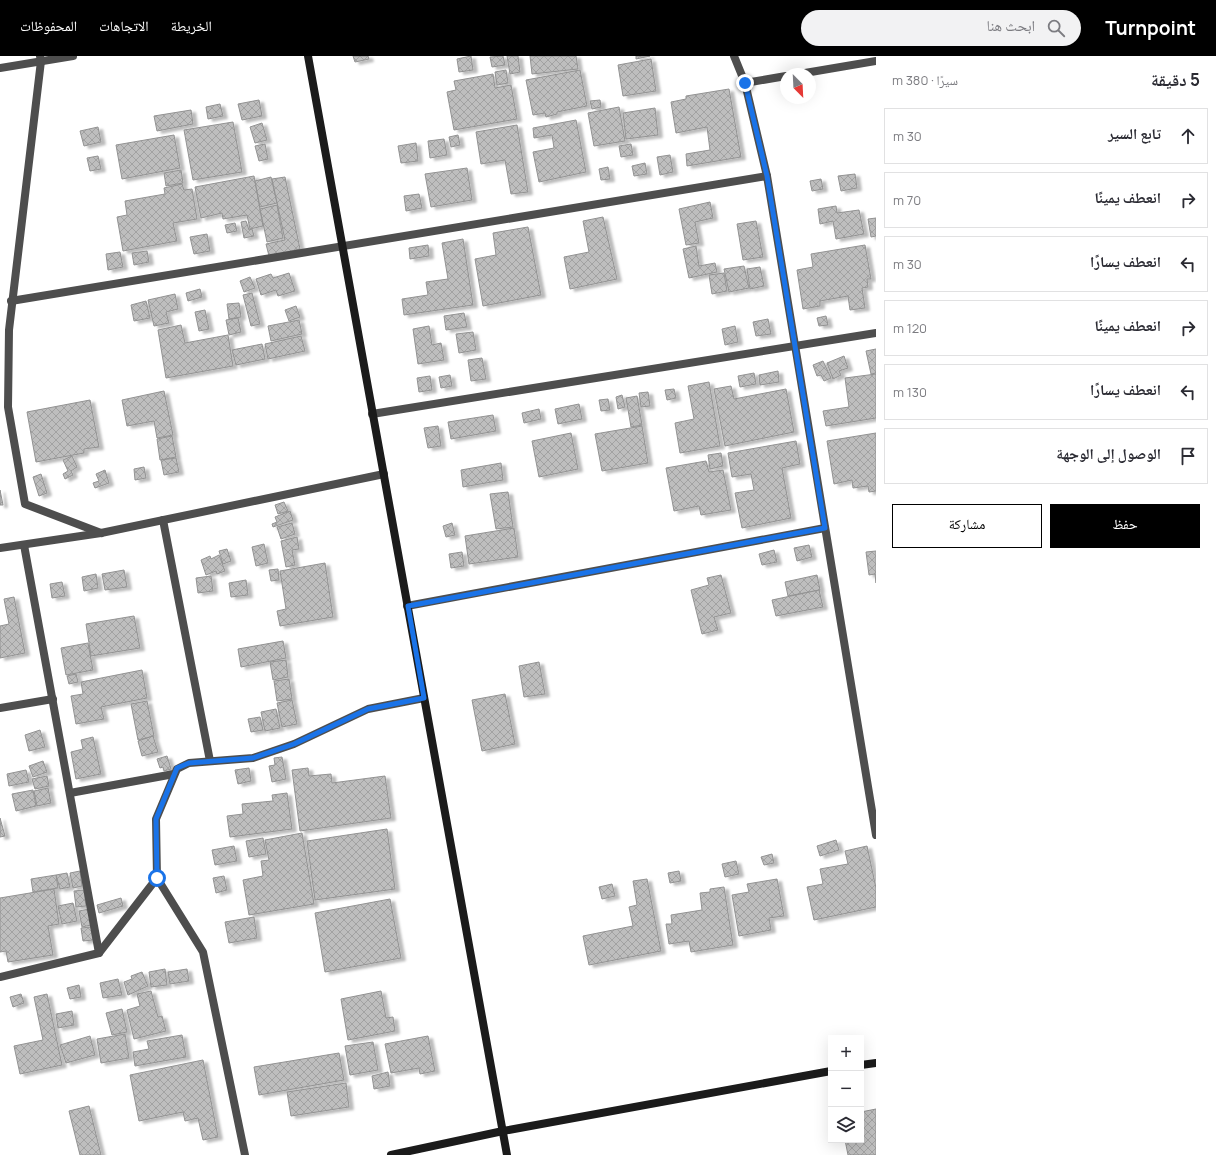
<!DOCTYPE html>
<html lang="ar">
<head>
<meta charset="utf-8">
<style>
  body { margin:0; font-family:Manrope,"Noto Naskh Arabic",sans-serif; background:#f2f2f3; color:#2b2b33; direction:rtl }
  .controls { position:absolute; right:12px; bottom:12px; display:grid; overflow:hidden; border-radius:0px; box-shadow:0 4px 16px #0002 }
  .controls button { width:36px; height:36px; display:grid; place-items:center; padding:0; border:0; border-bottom:1px solid #e1e1e2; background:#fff; color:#2b2b33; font:20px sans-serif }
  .compass { position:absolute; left:780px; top:12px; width:36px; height:36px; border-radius:50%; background:#fff; box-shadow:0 4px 16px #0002; rotate:156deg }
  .stop { position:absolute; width:12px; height:12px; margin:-9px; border:3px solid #1a73e8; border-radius:50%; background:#fff }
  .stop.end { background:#1a73e8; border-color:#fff; box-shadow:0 1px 4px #0008 }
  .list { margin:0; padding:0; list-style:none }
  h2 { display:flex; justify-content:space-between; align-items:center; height:52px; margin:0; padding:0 16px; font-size:17px }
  h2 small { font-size:13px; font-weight:400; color:#7c7c81 }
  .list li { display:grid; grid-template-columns:26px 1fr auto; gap:12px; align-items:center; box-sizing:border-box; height:56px; margin:0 8px 8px; padding:0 8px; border:1px solid #e1e1e2; border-radius:0px }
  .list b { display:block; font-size:15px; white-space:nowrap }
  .list em { font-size:13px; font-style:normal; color:#7c7c81 }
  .actions { display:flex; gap:8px; padding:12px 16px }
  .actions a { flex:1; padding:9px 0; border:1px solid #000; border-radius:0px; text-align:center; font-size:14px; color:#000 }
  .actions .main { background:#000; color:#fff }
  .icon { flex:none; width:22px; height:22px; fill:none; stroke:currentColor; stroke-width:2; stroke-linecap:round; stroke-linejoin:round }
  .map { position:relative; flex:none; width:876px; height:1099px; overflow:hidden; direction:ltr }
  header { display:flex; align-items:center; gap:24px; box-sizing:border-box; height:56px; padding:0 20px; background:#000; color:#fff }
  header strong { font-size:19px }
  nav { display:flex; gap:22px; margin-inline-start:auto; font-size:14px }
  .search { width:280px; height:36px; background:#f2f2f3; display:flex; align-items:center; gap:10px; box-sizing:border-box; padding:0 14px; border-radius:22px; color:#7c7c81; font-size:15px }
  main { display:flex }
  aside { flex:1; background:#fff }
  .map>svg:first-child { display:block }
  .building { fill:url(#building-cross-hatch); stroke:#929292; filter:url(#shadow) }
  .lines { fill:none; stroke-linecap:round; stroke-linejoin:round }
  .street { stroke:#4e4e4e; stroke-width:8 }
  .secondary { stroke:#1b1b1b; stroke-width:8 }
  .route { stroke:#1a73e8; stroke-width:5 }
</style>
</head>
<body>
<header>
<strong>Turnpoint</strong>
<div class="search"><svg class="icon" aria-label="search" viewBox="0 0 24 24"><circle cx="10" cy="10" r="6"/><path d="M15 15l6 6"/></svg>ابحث هنا</div>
<nav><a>الخريطة</a><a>الاتجاهات</a><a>المحفوظات</a></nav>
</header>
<main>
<aside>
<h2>5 دقيقة<small>سيرًا · 380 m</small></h2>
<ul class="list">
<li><svg class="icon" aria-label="ahead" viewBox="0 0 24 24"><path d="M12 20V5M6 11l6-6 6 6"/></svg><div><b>تابع السير</b></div><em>30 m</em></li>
<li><svg class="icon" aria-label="right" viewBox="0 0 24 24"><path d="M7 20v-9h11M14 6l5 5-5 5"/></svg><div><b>انعطف يمينًا</b></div><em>70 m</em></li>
<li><svg class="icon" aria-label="left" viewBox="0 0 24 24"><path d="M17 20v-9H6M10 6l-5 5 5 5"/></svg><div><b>انعطف يسارًا</b></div><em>30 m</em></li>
<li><svg class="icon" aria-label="right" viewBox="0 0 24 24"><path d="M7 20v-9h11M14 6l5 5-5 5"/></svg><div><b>انعطف يمينًا</b></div><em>120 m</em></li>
<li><svg class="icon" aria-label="left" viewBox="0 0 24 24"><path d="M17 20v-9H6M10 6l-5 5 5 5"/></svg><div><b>انعطف يسارًا</b></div><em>130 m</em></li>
<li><svg class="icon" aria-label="arrive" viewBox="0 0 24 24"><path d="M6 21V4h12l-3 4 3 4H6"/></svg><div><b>الوصول إلى الوجهة</b></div></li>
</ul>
<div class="actions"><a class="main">حفظ</a><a>مشاركة</a></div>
</aside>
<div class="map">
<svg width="876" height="1099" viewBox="0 0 876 1099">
  <defs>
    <pattern id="building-cross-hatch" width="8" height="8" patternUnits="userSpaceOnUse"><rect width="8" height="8" fill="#bebebe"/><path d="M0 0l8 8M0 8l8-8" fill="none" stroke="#a2a2a2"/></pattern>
    <filter id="shadow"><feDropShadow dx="4.5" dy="2.5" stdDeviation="1" flood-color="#0004"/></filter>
  </defs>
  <rect width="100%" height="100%" fill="#fff"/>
  <g class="building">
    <polygon points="353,0 368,0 369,3 355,6"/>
    <polygon points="471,0 473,14 459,16 457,3"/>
    <polygon points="503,0 505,9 492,11 490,1"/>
    <polygon points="507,0 518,0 520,16 510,18"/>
    <polygon points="530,0 576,0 578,13 532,18"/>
    <polygon points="636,0 650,0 636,3"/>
    <polygon points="651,3 656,35 623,40 618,9"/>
    <polygon points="506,14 508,27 497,29 495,16"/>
    <polygon points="580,14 587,50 557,56 557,58 546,61 545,57 533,59 526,24"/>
    <polygon points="493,18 495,32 511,29 517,63 454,74 447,36 456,34 454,25"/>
    <polygon points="729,33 741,101 687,110 686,98 710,94 707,71 676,77 671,46 686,43 686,40"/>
    <polygon points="259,44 262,60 242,64 238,48"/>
    <polygon points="600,44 601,51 592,53 590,45"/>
    <polygon points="220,48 223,60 208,63 206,51"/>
    <polygon points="619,51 625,85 594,90 588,57"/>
    <polygon points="655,52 658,79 626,83 623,57"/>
    <polygon points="191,54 193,68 157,75 154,60"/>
    <polygon points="576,64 586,116 539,126 533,96 554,92 552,79 534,82 533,72"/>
    <polygon points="233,66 242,116 193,124 184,74"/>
    <polygon points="262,67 267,84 255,87 250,71"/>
    <polygon points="517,69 528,136 511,138 505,104 481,108 476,76"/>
    <polygon points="98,71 101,86 84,90 80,75"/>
    <polygon points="174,79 180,112 122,123 116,89"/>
    <polygon points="458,79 460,89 451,91 449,81"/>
    <polygon points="444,83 447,99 430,102 428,85"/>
    <polygon points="416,87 418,105 401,107 398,90"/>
    <polygon points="265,88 268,103 259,105 255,90"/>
    <polygon points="631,88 633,99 621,101 619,90"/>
    <polygon points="670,99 673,116 660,119 657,101"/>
    <polygon points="98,100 101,113 90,115 87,102"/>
    <polygon points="645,107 647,118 634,120 632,110"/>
    <polygon points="608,111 610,123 601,124 599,113"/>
    <polygon points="467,112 472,144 431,151 425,118"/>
    <polygon points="181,114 183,127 166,130 164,117"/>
    <polygon points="855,118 857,132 841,135 838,120"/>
    <polygon points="254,120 263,170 250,173 247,159 223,163 222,157 201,162 195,131"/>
    <polygon points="271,121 277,147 260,151 255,125"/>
    <polygon points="285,121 300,193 269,200 266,188 285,184 272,123"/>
    <polygon points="821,123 823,133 812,135 810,125"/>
    <polygon points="182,128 184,134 192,133 197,163 173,167 177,185 123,195 117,161 127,159 125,145 165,138 164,132"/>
    <polygon points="419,138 422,152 406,155 404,140"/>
    <polygon points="710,146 713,162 695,166 699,187 686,189 679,153"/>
    <polygon points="277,149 283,182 267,186 260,153"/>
    <polygon points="836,150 837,157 859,154 864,178 836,183 833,165 820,168 818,153"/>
    <polygon points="603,161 617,223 570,233 564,201 589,196 583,165"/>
    <polygon points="876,162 876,180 871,181 868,163"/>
    <polygon points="246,165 249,174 252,173 254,180 244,182 241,166"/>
    <polygon points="756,165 763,201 743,204 737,168"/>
    <polygon points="235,167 237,175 227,177 225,169"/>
    <polygon points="528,171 541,239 483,250 475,203 496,199 493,177"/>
    <polygon points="207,178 210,195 194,198 190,181"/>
    <polygon points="463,183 473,249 404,259 402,243 428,239 426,226 448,223 442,187"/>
    <polygon points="428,189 429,200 410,203 409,192"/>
    <polygon points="865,189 871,223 867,223 868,231 862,232 865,252 850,254 848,240 820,245 820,250 803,253 797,214 813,211 811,198"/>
    <polygon points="696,190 699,210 715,207 717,216 689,222 683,193"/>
    <polygon points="147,195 149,206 134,209 132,197"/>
    <polygon points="120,196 123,211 108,214 106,198"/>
    <polygon points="744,210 749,232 729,236 724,213"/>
    <polygon points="760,211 764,230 750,233 747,213"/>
    <polygon points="289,217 295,235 278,240 276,234 261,239 256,223 271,218 273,222"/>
    <polygon points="724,217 727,235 712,238 709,219"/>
    <polygon points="250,221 255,232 244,236 240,225"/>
    <polygon points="200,233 202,241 188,245 186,237"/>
    <polygon points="252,237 260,268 251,270 243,239"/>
    <polygon points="175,238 178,253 166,256 169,267 154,270 148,244"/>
    <polygon points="146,245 150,262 134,265 131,249"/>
    <polygon points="239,247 241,261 229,263 227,248"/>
    <polygon points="296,250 300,261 289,265 285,254"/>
    <polygon points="205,254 209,273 199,275 195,256"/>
    <polygon points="464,257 467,271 446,274 444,260"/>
    <polygon points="826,260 828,269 819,270 817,262"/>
    <polygon points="238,262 241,276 229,279 226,264"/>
    <polygon points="768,263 771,278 756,280 753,266"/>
    <polygon points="299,264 302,278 271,285 268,270"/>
    <polygon points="181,269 185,287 228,279 233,310 166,322 158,274"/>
    <polygon points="429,270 432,289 441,287 444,304 418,308 413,273"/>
    <polygon points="735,270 738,286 725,289 722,273"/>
    <polygon points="473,276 476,294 459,297 456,278"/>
    <polygon points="301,280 305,295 268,303 265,288"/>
    <polygon points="262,288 265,303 236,309 232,294"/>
    <polygon points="876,293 876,317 871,318 866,295"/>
    <polygon points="844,300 848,312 839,315 841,319 833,323 827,307"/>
    <polygon points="482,302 486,323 471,325 468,304"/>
    <polygon points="823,305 831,322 824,325 821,319 817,320 813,309"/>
    <polygon points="778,315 779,326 760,329 759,319"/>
    <polygon points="754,317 756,328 740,331 738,320"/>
    <polygon points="876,318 876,362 826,370 823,355 849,351 845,322"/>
    <polygon points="450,319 452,330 441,332 439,321"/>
    <polygon points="430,320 432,334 419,336 417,322"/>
    <polygon points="709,326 720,390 680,397 675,367 694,363 688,330"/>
    <polygon points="731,330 734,343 786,333 794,376 725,390 714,333"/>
    <polygon points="674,333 676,342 667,344 665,334"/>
    <polygon points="164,335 173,379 157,382 154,365 127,370 122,344"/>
    <polygon points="648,336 650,350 641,351 639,337"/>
    <polygon points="622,339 625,351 618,353 616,341"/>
    <polygon points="637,340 642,369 631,371 626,342"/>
    <polygon points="608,343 610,354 601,355 599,344"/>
    <polygon points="90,344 99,391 84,393 84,397 36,406 27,356"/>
    <polygon points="579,348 582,363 558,368 555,353"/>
    <polygon points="539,353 541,363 524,367 522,357"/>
    <polygon points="493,359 496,375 451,383 448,366"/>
    <polygon points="438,370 441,390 428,392 424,372"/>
    <polygon points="642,370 648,407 602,415 595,378"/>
    <polygon points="571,377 578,413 539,421 532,385"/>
    <polygon points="876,377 876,435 869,436 868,430 853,432 852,424 834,428 827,385"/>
    <polygon points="172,380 176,401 160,404 157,383"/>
    <polygon points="796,385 800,408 782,412 791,462 742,472 735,437 754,434 751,418 732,421 728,397"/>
    <polygon points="721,397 723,410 710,413 708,399"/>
    <polygon points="72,400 77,411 71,415 73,419 65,423 63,418 68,415 63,404"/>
    <polygon points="176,402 179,416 164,419 161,404"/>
    <polygon points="706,405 709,416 723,414 731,454 701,459 699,450 674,455 666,412"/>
    <polygon points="501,407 503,424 463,431 461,414"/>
    <polygon points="144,411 146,422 135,424 134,413"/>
    <polygon points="105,414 109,427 95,432 93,427 99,425 96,418"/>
    <polygon points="41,418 47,437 39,440 33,421"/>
    <polygon points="0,434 3,449 0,449"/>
    <polygon points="508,436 513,471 496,473 490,438"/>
    <polygon points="284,446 288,455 278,458 275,449"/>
    <polygon points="290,455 293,464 273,471 272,468 277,466 275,461"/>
    <polygon points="292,467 295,478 281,483 277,471"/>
    <polygon points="452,467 455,479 446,481 443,470"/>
    <polygon points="514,472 518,501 469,508 465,480"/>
    <polygon points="297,481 299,493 292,494 295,509 286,511 281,485"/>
    <polygon points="264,488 268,507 256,510 252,491"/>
    <polygon points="809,489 812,501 797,505 794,492"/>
    <polygon points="227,493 231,505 223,508 219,495"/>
    <polygon points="774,494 777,506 762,509 759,498"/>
    <polygon points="876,495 876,527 875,518 869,519 866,496"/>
    <polygon points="462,496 464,510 451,512 449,498"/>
    <polygon points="219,499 225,515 217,518 216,515 206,519 201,504 210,500 211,503"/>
    <polygon points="325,507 333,561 280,570 277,555 286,553 280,515"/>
    <polygon points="278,513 279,524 271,525 269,514"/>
    <polygon points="124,514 127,531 105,534 102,518"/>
    <polygon points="96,518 98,532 84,535 82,521"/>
    <polygon points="721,519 731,557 714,561 718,574 702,578 691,534 709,529 707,522"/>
    <polygon points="817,519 820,534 788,540 785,526"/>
    <polygon points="211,520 213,535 198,537 196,522"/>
    <polygon points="246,524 248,539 231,541 229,527"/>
    <polygon points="62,526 65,540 52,542 50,528"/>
    <polygon points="819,534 823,551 776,560 772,544"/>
    <polygon points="14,541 25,597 0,602 0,570 9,568 4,543"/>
    <polygon points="134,560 140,592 91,600 86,568"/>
    <polygon points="283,585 286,602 241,611 238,593"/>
    <polygon points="88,587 93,614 66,619 61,592"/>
    <polygon points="286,604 288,621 273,624 270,606"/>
    <polygon points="539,606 545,638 524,641 519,610"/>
    <polygon points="142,614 147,642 101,651 104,663 76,668 71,640 83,638 81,626"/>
    <polygon points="76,618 78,626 69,628 67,620"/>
    <polygon points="289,623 292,643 277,645 274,625"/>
    <polygon points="505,638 515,688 482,695 472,644"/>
    <polygon points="292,644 297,668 282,671 277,647"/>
    <polygon points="147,645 154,680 138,684 131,648"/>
    <polygon points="276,653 280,672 265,675 261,656"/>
    <polygon points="260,661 263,674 251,676 248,663"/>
    <polygon points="40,674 45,691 29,695 25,679"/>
    <polygon points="153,680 158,696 142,700 138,685"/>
    <polygon points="93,681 101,718 76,723 71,696 83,693 81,684"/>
    <polygon points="167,700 171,713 164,715 163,711 160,712 157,703"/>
    <polygon points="282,701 286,723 272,726 269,710 275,709 274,702"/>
    <polygon points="43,705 47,716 33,721 29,710"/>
    <polygon points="249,712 251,725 238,728 235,714"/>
    <polygon points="308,712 309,720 331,718 332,727 385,720 391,762 300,775 292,714"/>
    <polygon points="26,714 29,726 9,730 7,718"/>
    <polygon points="47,720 49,730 35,733 32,723"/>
    <polygon points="48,732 51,747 37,750 34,735"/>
    <polygon points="33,734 36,750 16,755 12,738"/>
    <polygon points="287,737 292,773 230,781 227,760 243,758 242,748 273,745 272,739"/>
    <polygon points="0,762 5,780 0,781"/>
    <polygon points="387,773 395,833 315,844 307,785"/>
    <polygon points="302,777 314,848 249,859 243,824 263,820 261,805 269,804 265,784"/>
    <polygon points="263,782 266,798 249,801 246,785"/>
    <polygon points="836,784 839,794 820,800 817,790"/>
    <polygon points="234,790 237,805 215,809 212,794"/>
    <polygon points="867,790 876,832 876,851 814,864 807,831 823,828 820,813 848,808 845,795"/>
    <polygon points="772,798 774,807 764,809 761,801"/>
    <polygon points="736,805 739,818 725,821 722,808"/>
    <polygon points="80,815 82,830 73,832 70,817"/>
    <polygon points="679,815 681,825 670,827 668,817"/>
    <polygon points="67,817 70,831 60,833 56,819"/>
    <polygon points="56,819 58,832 33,836 31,823"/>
    <polygon points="224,820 227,834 216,837 213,822"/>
    <polygon points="647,823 661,895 589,909 583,880 633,870 629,851 637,849 633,825"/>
    <polygon points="777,823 784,860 769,862 771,874 739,880 732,839 749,836 747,828"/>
    <polygon points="612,828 615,840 602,843 599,831"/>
    <polygon points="724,831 733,889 691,896 689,885 669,888 666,868 672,868 671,859 702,854 700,837 710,836 710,833"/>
    <polygon points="54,833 59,868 48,870 53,899 8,906 6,895 0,896 0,842"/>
    <polygon points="84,834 86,850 76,851 74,835"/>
    <polygon points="121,842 123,850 99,857 97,849"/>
    <polygon points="390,843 401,902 325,916 315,857"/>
    <polygon points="73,847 77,865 62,868 58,850"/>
    <polygon points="89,853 91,869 82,871 79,855"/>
    <polygon points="254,861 257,882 229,887 225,866"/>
    <polygon points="91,871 93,884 83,885 81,872"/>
    <polygon points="165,913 167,929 151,931 149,916"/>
    <polygon points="187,913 189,925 170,928 168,916"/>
    <polygon points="142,916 148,930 128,939 124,926 132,923 131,920"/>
    <polygon points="118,923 122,939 103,942 100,927"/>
    <polygon points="79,929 81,941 70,943 67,932"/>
    <polygon points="151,935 158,961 162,960 166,975 134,983 127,954 140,950 137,938"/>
    <polygon points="381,935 386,962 393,961 395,975 348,984 341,943"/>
    <polygon points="21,938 24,947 13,951 10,941"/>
    <polygon points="47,938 62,1009 20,1018 14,990 43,984 34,941"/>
    <polygon points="122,953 127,976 112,979 106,957"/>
    <polygon points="72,955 74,969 58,972 56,958"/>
    <polygon points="125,978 129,1002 101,1007 97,983"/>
    <polygon points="182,979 186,1001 135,1010 133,996 149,993 147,985"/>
    <polygon points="90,980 95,999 66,1007 60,989"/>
    <polygon points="428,980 435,1015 420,1018 419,1012 391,1017 385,988"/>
    <polygon points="373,986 378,1014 350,1019 345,990"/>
    <polygon points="339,997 344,1024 259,1039 254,1011"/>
    <polygon points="203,1004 218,1081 203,1084 198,1062 185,1065 183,1056 139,1065 130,1019"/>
    <polygon points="388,1016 390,1030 374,1033 372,1020"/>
    <polygon points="346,1027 349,1051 291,1060 287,1036"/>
    <polygon points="89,1050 101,1099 80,1099 69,1055"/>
    <polygon points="876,1053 876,1099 848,1099 845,1084 861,1084 861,1056"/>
  </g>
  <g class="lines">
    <g class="street">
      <polyline points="40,0 41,5 9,274 8,351 25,448 101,477"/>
      <polyline points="734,0 745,27 767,120 876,779"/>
      <polyline points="0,12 73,0"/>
      <polyline points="799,18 876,5"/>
      <polyline points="745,27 786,20"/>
      <polyline points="11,245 767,120"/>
      <polyline points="372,358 876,277"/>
      <polyline points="163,464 210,705"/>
      <polyline points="24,489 99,897"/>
      <polyline points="0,492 101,477 384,418"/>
      <polyline points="407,550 825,472"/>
      <polyline points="0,652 53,643"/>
      <polyline points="70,737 174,718"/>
      <polyline points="157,822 203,896 245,1099"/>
      <polyline points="0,921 99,897 157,822 156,763 177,713 189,707 253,702 294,688 368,653 424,642"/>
    </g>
    <g class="secondary">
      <polyline points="308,0 507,1099"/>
      <polyline points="861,1009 876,1007"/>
      <polyline points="391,1099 503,1075 831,1015"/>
    </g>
  </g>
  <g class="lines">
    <polyline class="route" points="157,822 156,763 177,712 189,707 253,702 294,688 368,653 424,642 408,550 825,472 767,120 745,27"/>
  </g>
</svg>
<div class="controls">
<button>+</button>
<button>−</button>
<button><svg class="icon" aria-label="layers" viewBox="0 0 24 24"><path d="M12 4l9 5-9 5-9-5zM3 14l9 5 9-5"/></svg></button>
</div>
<svg class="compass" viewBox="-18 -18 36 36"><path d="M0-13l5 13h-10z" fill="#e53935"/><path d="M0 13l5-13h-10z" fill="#7c7c81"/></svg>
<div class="stop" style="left:157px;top:822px"></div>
<div class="stop end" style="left:745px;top:27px"></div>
</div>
</main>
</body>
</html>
